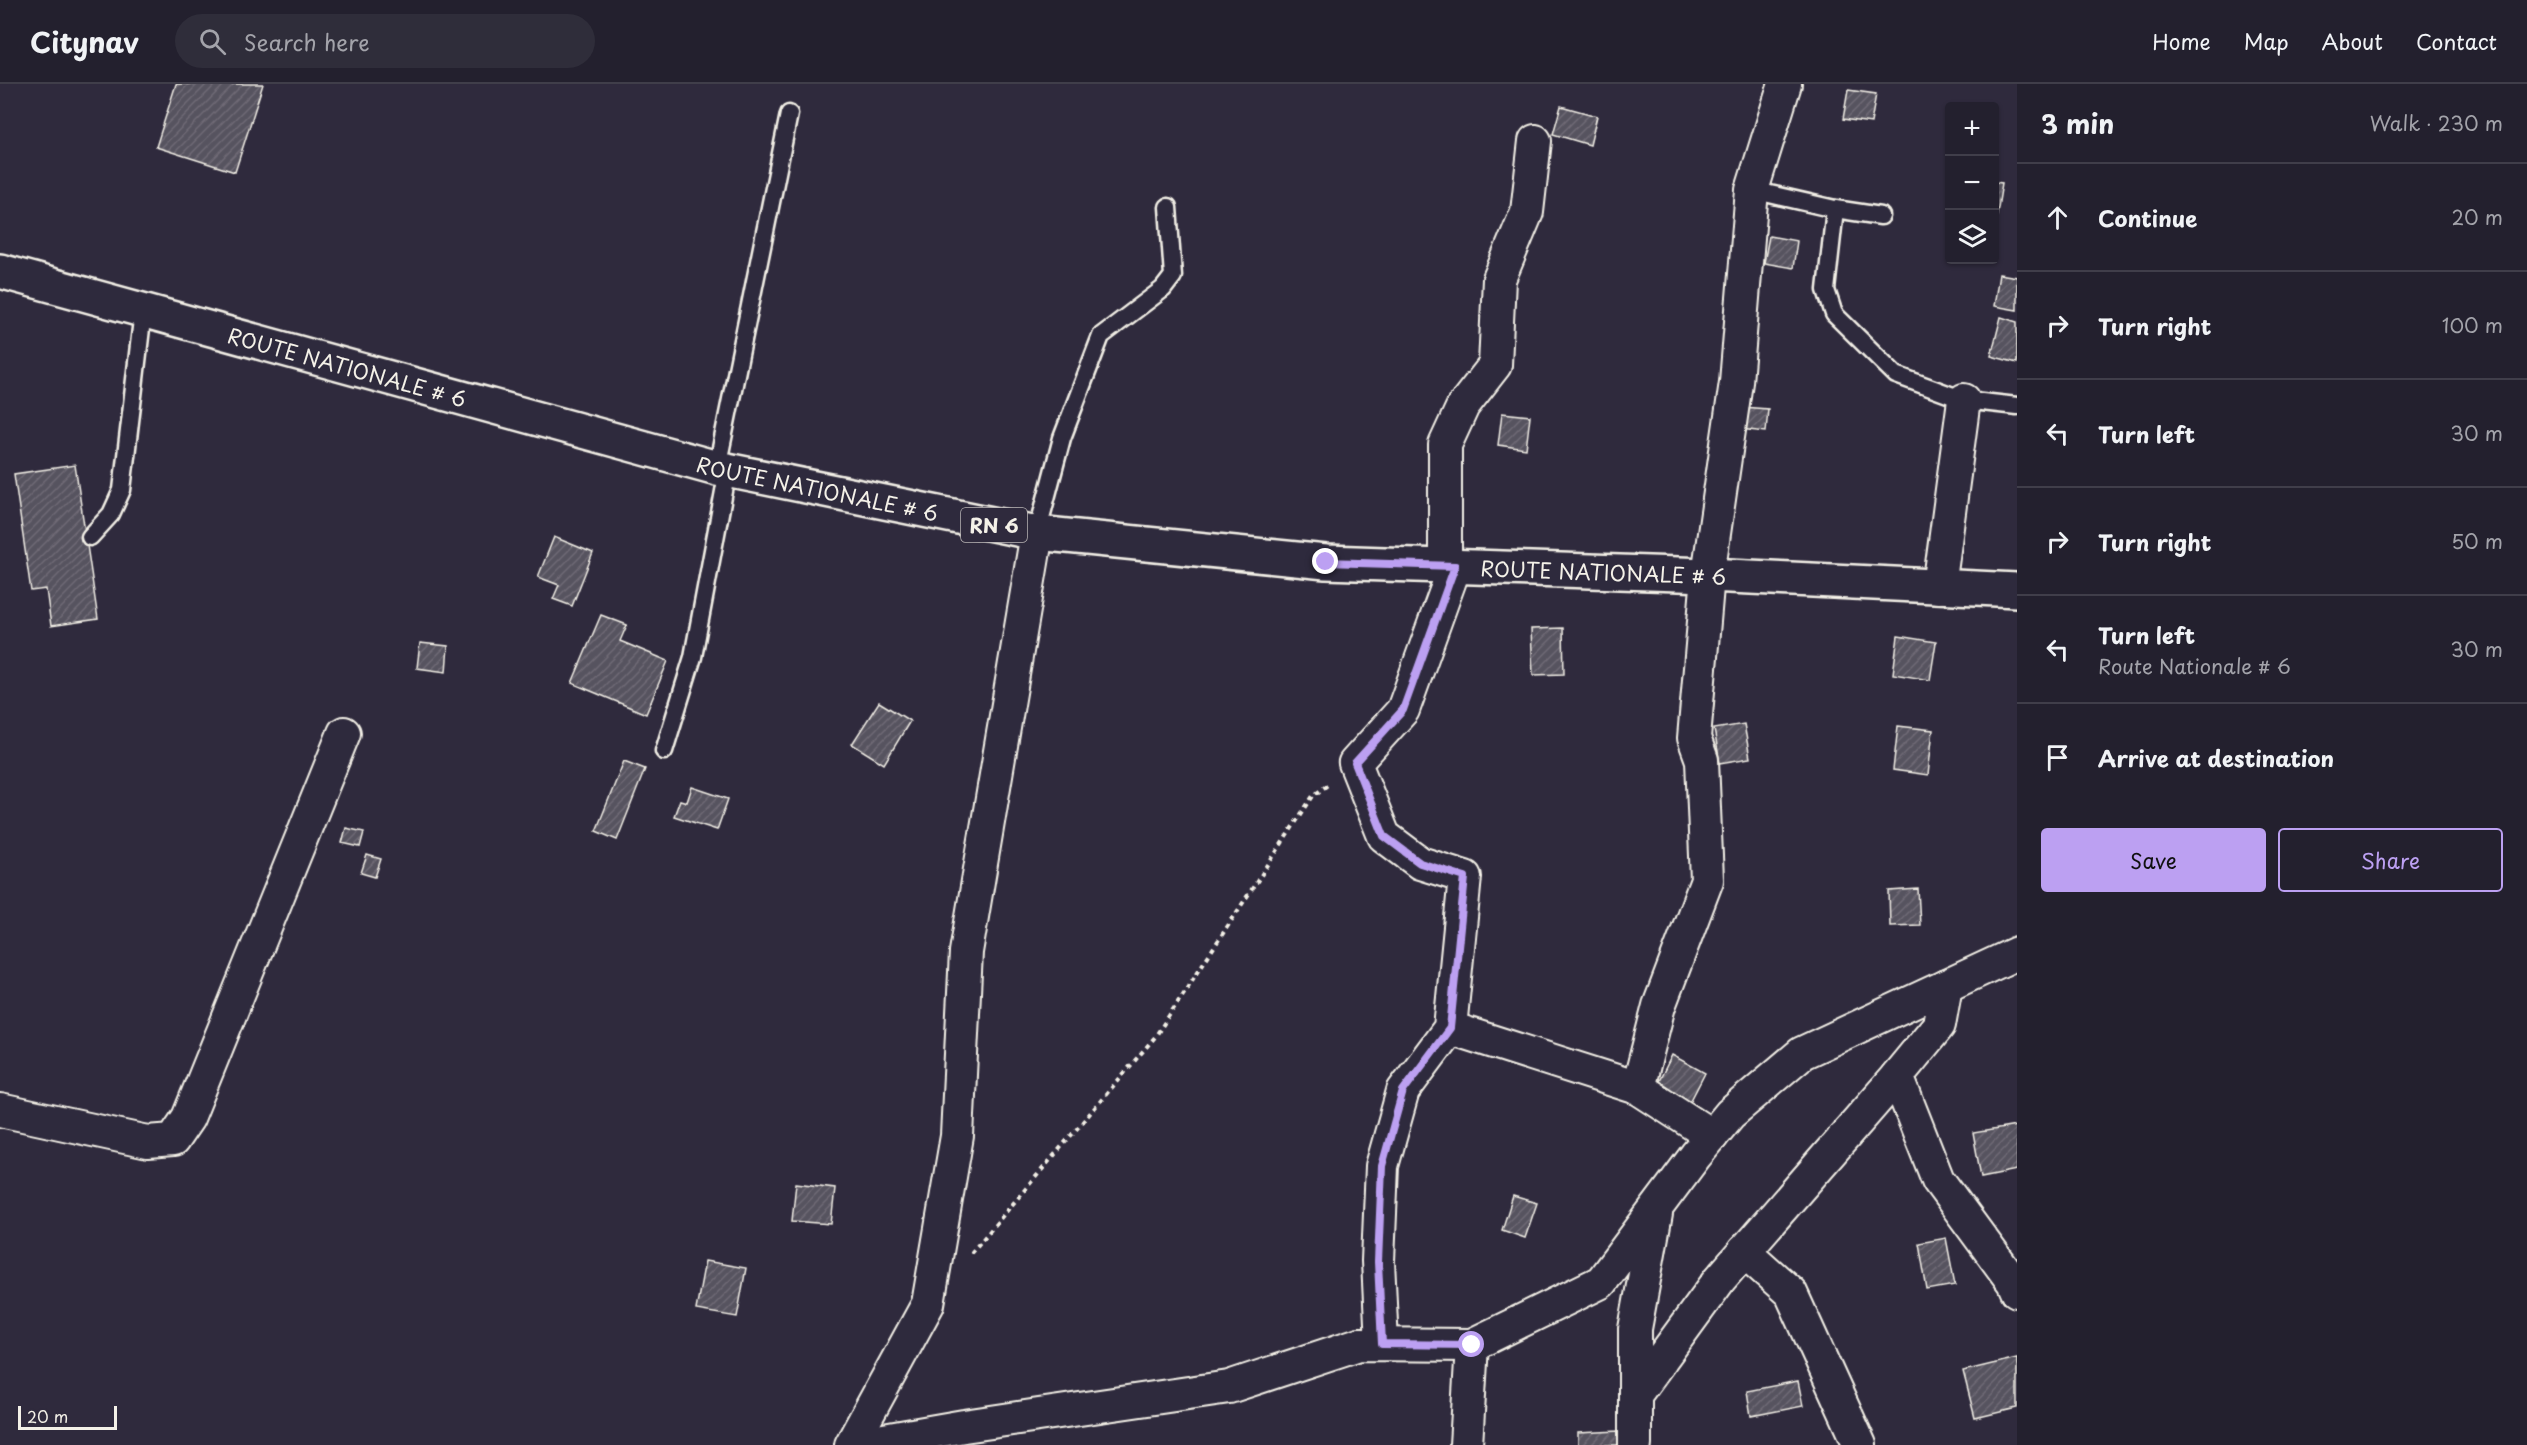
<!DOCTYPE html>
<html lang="en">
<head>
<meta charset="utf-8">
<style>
  body { margin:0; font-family:"Playpen Sans",sans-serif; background:#2f2d3a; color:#f1f3f6 }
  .controls { position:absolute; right:18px; top:18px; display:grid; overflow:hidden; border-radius:6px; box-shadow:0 2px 4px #0004 }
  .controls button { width:54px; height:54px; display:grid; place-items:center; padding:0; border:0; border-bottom:2px solid #403e4a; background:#23202e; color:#f1f3f6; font:30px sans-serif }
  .scale { position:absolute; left:18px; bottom:15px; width:99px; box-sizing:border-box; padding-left:6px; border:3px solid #f4f1e8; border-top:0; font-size:16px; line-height:21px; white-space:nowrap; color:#f4f1e8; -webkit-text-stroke:4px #2f2a3d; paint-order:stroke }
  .stop { position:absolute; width:18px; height:18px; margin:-14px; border:4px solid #bca0f2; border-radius:50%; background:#fff }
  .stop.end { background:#bca0f2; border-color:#fff; box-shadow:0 2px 6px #0008 }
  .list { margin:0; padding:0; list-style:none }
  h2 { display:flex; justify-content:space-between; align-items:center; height:78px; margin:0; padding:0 24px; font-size:26px }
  h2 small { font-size:20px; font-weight:400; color:#a3a3aa }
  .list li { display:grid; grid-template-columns:39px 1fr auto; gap:18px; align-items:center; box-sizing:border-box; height:108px; padding:0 24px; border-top:2px solid #403e4a }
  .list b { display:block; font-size:22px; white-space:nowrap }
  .list p { margin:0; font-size:20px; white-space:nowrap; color:#a3a3aa }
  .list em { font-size:20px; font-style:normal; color:#a3a3aa }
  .actions { display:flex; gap:12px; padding:18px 24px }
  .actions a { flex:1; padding:14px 0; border:2px solid #bca0f2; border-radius:6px; text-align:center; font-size:21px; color:#bca0f2 }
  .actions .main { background:#bca0f2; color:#111 }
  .icon { flex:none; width:33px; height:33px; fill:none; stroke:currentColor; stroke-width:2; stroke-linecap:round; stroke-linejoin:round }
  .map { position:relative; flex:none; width:2017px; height:1361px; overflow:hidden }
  header { display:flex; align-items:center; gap:36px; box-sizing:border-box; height:84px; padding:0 30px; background:#23202e; border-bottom:2px solid #403e4a }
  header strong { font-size:28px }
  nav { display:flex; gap:33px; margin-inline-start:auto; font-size:21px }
  .search { width:420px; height:54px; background:#2f2d3a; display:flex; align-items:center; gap:15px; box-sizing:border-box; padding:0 21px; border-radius:33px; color:#a3a3aa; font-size:22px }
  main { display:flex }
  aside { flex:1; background:#23202e }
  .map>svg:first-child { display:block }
  .building { fill:url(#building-hatch); stroke:#f4f1e8; stroke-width:1.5 }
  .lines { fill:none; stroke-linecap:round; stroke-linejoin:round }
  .service-casing { stroke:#f4f1e8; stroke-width:21 }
  .minor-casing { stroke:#f4f1e8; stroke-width:36 }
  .primary-casing { stroke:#f4f1e8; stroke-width:38 }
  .path { stroke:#f4f1e8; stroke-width:4; stroke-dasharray:4.5 4.5; stroke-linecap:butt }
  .service { stroke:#2f2a3d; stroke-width:16 }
  .minor { stroke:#2f2a3d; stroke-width:32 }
  .primary { stroke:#2f2a3d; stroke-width:33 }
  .route { stroke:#bca0f2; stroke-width:8 }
  .labels { text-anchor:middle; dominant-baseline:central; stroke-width:6; stroke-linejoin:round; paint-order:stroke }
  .shield { fill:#2f2a3d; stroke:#b9b5b5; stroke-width:1.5 }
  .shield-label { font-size:20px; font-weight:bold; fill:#f4f1e8 }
  .street-label { font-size:21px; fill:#f4f1e8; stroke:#2f2a3d }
</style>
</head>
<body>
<header>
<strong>Citynav</strong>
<div class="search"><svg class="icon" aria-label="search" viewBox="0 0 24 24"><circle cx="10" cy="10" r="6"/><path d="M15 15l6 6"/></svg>Search here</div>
<nav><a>Home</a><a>Map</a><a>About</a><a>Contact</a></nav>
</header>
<main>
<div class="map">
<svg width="2017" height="1361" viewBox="0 0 2017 1361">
  <defs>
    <pattern id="building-hatch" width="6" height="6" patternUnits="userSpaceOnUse" patternTransform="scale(1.5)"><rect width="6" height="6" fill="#56525f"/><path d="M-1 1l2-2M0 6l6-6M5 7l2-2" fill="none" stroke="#6f6b76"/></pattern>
  </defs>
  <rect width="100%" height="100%" fill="#2f2a3d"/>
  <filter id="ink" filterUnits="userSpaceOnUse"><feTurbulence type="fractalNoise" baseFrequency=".0167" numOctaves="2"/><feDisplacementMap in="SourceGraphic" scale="12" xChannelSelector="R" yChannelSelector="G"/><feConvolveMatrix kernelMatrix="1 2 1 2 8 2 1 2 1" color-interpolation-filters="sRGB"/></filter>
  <g filter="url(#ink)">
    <g class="building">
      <polygon points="176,0 263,0 235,88 156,63"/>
      <polygon points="1848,6 1876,10 1871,39 1843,35"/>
      <polygon points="1561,22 1597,32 1590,61 1553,50"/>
      <polygon points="1994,98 2002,99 1996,136 1994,135"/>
      <polygon points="1769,152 1797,157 1793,184 1764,179"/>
      <polygon points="1999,190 2017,193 2017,226 1994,222"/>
      <polygon points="2001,233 2017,238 2017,279 1991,272"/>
      <polygon points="1742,323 1768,325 1766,348 1740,345"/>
      <polygon points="1502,329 1530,332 1526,365 1498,361"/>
      <polygon points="75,381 98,535 51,542 46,505 31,507 14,390"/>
      <polygon points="554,453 593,469 572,522 553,515 559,501 538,493"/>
      <polygon points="601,531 627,541 620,557 668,577 646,630 572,599"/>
      <polygon points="1563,544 1564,590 1533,591 1531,545"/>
      <polygon points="1898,552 1936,558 1930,596 1893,590"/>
      <polygon points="420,559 448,562 446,588 417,584"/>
      <polygon points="879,618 910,637 884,680 852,660"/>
      <polygon points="1744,640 1750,674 1720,679 1714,645"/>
      <polygon points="1898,642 1933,646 1928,691 1893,686"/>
      <polygon points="624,677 645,685 617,756 596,747"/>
      <polygon points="692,703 728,715 717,746 674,732 680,716 687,718"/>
      <polygon points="346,744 364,748 360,763 342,759"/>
      <polygon points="367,771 381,775 375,793 361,789"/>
      <polygon points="1918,805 1920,841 1890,842 1889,807"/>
      <polygon points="1672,971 1705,989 1690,1018 1657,1001"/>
      <polygon points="2017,1042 2017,1086 1981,1093 1973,1049"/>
      <polygon points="796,1099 835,1104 831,1140 792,1137"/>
      <polygon points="1513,1112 1537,1119 1525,1154 1502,1146"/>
      <polygon points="1946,1154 1955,1201 1927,1206 1919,1159"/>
      <polygon points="705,1177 746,1184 737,1233 696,1226"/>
      <polygon points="2017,1274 2017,1324 1975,1334 1963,1287"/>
      <polygon points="1798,1297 1803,1322 1751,1332 1747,1307"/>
      <polygon points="1619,1347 1620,1361 1578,1361 1578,1349"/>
    </g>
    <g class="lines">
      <defs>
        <g id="service">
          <polyline points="1752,106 1835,125 1881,132"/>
          <polyline points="1835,125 1826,206 1834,230 1896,291 1964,316 2017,322"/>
          <polyline points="717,384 789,30"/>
          <polyline points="1037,449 1062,354 1101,252 1163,205 1173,192 1168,123"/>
          <polyline points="90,453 111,430 122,406 143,227"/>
          <polyline points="664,667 693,573 728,386"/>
        </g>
        <g id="minor">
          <polyline points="1445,482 1445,361 1463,322 1495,281 1499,195 1527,128 1535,57"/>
          <polyline points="1939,503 1964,316"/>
          <polyline points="1450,944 1638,1004 1712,1052"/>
          <polyline points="1897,992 1938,1096 2013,1198 2017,1207"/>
          <polyline points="1638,1004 1659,922 1707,796 1702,676 1694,654 1708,491 1736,298 1752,106 1785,0"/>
          <polyline points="0,1026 148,1058 173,1056 188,1034 344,649"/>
          <polyline points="1744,1167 1791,1209 1860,1361"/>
          <polyline points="1382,1260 1378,1177 1382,1082 1403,1007 1450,944 1465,793 1420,779 1384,752 1355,679 1403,626 1455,482"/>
          <polyline points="1635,1311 1720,1195 1897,992 1939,941 1946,902"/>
          <polyline points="851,1361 928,1220 957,1052 966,868 1037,449"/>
          <polyline points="855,1361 964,1342 1229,1303 1359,1260 1472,1261 1601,1198 1696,1071 1730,1030 1802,969 2017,869"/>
          <polyline points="1466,1361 1472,1261"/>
          <polyline points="1635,1361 1635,1245 1656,1130"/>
        </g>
        <g id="primary">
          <path id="s1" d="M0 187 717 384 1037 449 1326 478 1708 491 2017 506"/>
        </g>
      </defs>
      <use href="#service" class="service-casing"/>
      <use href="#minor" class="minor-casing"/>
      <use href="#primary" class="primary-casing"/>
      <polyline class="path" points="971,1169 1155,953 1313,712 1329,700"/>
      <use href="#service" class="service"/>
      <use href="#minor" class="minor"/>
      <use href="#primary" class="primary"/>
    </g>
  </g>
  <g class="lines" filter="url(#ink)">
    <polyline class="route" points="1326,478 1455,482 1403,626 1355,679 1384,752 1420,779 1465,793 1450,944 1403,1007 1382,1082 1378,1178 1382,1260 1472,1261"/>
  </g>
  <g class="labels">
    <rect class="shield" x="961" y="424" width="66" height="34" rx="4.5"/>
    <g class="shield-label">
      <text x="994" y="441">RN 6</text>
    </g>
    <g class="street-label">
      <text stroke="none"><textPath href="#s1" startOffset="360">ROUTE NATIONALE # 6</textPath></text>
      <text stroke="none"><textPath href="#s1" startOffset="846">ROUTE NATIONALE # 6</textPath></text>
      <text stroke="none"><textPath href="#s1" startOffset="1638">ROUTE NATIONALE # 6</textPath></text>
    </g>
  </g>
</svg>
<div class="controls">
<button>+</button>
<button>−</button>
<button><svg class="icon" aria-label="layers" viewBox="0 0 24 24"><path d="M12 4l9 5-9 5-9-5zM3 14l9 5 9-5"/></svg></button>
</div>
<div class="scale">20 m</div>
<div class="stop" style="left:1472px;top:1261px"></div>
<div class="stop end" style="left:1326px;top:478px"></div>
</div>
<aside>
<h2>3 min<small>Walk · 230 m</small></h2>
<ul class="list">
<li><svg class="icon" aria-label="ahead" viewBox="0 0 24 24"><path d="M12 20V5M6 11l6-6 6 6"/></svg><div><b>Continue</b></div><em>20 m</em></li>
<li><svg class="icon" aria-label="right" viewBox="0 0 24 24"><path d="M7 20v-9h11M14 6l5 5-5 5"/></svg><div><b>Turn right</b></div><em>100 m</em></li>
<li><svg class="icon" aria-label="left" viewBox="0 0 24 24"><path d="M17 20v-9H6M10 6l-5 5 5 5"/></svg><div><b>Turn left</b></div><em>30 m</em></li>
<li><svg class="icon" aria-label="right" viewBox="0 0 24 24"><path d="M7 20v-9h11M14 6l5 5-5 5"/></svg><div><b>Turn right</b></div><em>50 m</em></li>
<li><svg class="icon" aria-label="left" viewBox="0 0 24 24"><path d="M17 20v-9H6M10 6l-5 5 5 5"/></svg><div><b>Turn left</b><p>Route Nationale # 6</p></div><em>30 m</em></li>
<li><svg class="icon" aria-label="arrive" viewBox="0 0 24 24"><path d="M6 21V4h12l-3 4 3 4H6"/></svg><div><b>Arrive at destination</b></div></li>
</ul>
<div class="actions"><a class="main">Save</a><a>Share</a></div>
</aside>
</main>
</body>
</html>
